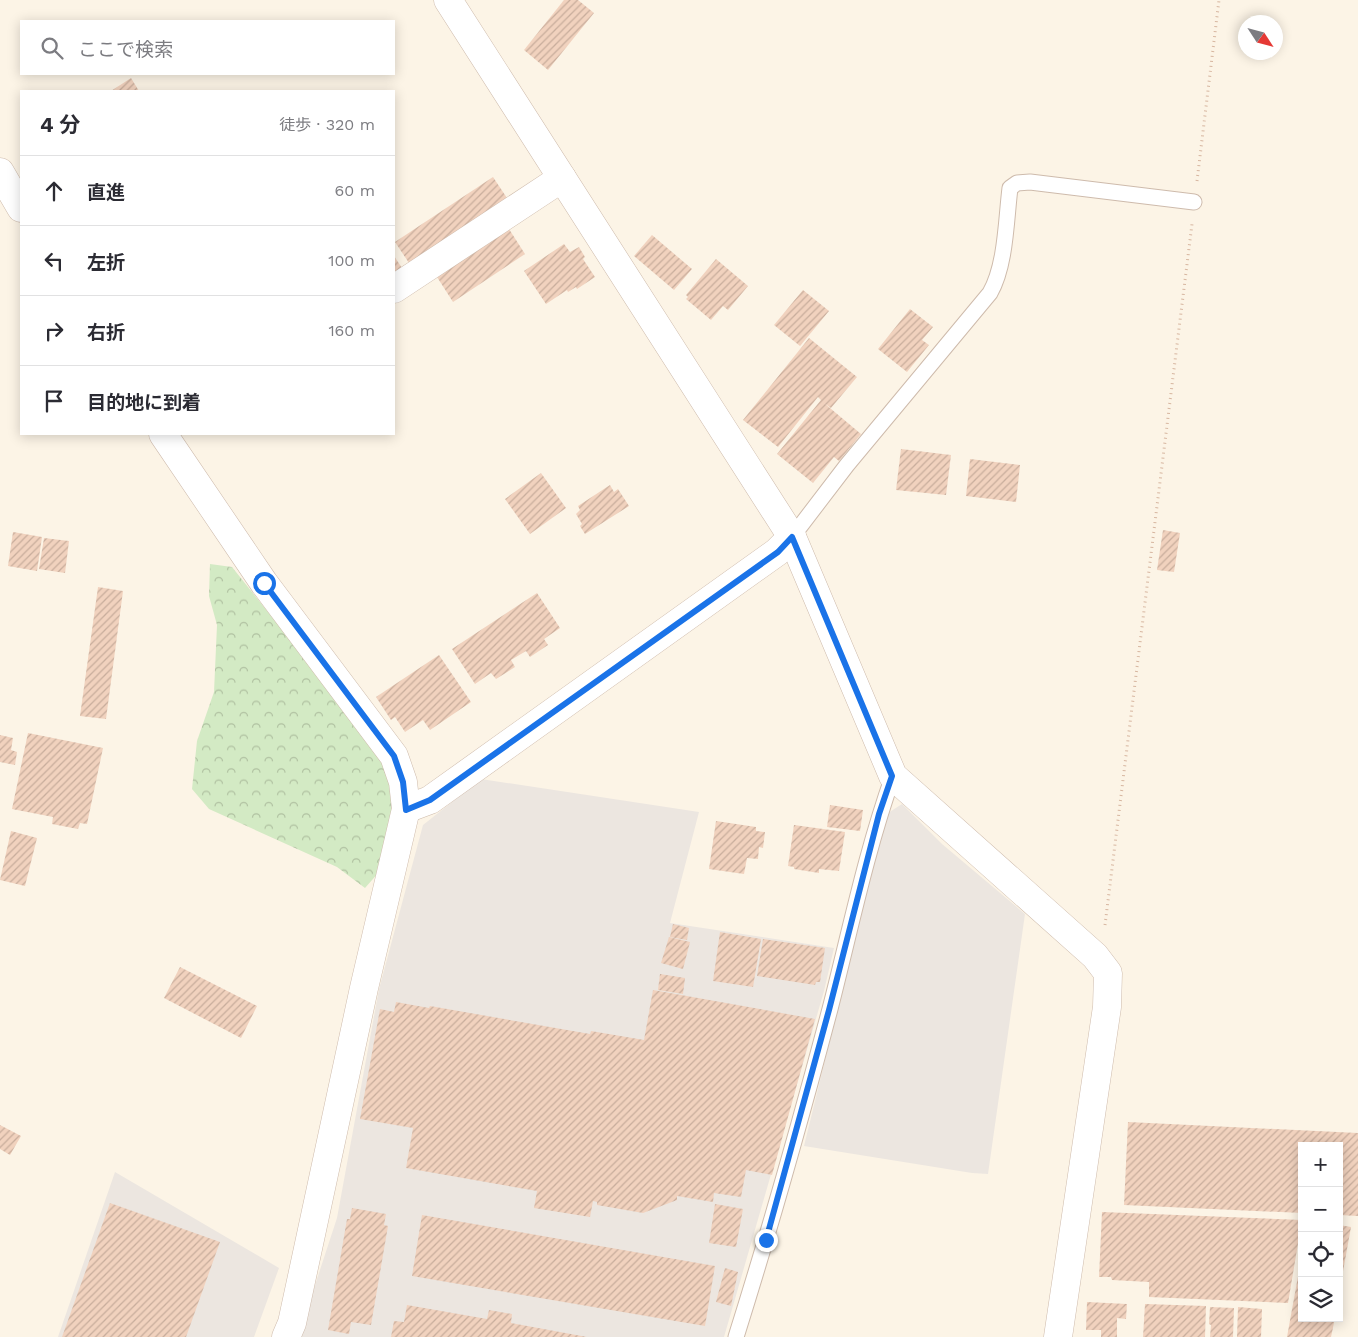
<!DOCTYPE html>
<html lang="ja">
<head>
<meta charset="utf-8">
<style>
  body { margin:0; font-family:"Work Sans","Noto Sans JP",sans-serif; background:#f7f7f7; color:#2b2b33 }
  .controls { position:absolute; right:15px; bottom:15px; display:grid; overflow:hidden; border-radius:0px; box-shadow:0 2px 12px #0003 }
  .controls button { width:45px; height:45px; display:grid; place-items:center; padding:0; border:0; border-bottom:1px solid #e1e1e2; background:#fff; color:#2b2b33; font:25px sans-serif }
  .compass { position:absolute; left:1238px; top:15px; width:45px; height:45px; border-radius:50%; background:#fff; box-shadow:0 2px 12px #0003; rotate:126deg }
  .stop { position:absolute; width:15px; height:15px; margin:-11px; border:4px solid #1a73e8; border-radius:50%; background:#fff }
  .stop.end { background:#1a73e8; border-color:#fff; box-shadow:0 1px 5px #0008 }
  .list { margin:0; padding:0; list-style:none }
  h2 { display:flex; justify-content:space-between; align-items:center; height:65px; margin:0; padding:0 20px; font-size:21px }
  h2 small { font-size:16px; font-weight:400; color:#7c7c81 }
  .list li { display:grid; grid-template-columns:32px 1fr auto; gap:15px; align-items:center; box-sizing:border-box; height:70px; padding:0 20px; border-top:1px solid #e1e1e2 }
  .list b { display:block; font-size:19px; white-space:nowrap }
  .list em { font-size:16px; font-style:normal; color:#7c7c81 }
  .icon { flex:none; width:28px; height:28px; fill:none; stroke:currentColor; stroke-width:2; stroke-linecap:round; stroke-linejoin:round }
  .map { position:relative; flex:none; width:1358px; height:1337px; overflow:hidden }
  .search { position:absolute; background:#fff; box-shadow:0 2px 12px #0003; left:20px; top:20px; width:375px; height:55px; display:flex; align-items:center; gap:12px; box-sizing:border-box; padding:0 18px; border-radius:0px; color:#7c7c81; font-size:19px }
  .panel { position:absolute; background:#fff; box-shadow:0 2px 12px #0003; left:20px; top:90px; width:375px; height:345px; border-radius:0px }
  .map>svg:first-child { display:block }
  .industrial { fill:#ece6e0 }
  .forest { fill:url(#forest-crowns) }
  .building { fill:url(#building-hatch) }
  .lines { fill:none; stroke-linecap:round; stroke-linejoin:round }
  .service-casing { stroke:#cebbac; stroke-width:17 }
  .minor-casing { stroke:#cebbac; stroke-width:29 }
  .tertiary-casing { stroke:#cebbac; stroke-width:29 }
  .path { stroke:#d7b6a0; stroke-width:3; stroke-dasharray:1 4; stroke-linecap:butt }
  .service { stroke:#fff; stroke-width:15 }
  .minor { stroke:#fff; stroke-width:28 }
  .tertiary { stroke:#fff; stroke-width:28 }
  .route { stroke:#1a73e8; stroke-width:6 }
</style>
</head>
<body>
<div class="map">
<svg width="1358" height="1337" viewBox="0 0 1358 1337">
  <defs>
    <pattern id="forest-crowns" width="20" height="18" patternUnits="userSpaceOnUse" patternTransform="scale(1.25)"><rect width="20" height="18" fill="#d3eac4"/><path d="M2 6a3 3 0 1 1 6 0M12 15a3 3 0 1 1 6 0" fill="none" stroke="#b0c1a1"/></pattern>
    <pattern id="building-hatch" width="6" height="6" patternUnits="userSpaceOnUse" patternTransform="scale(1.25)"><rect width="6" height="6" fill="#f1d2be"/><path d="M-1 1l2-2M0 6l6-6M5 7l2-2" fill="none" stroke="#c8ad9c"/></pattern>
  </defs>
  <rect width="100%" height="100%" fill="#fcf4e6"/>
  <g class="industrial">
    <polygon points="481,779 699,812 670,923 834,948 824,991 724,1337 298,1337 337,1218 379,989 423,825"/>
    <polygon points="902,804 942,844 1025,914 988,1174 972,1173 804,1146 885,815"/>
    <polygon points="115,1172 279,1268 254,1337 58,1337"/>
  </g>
  <polygon class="forest" points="210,564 232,567 328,687 388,768 393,797 388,844 380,871 365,888 337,867 209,809 192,789 197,741 214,692 217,625 209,596"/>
  <g class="building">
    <polygon points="564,0 578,0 594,13 548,70 524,50"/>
    <polygon points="131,78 139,91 111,91"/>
    <polygon points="493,177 509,201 411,266 395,242"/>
    <polygon points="509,229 525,254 453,302 437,277"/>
    <polygon points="652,235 692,269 674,290 634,256"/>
    <polygon points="564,244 570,252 579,247 585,257 583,259 595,277 577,289 576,287 568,292 567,290 546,304 524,271"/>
    <polygon points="394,256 406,274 394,282"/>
    <polygon points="716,259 748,286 728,310 723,306 711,320 686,299 688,297 686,295"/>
    <polygon points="803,290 829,311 800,346 774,325"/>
    <polygon points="910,309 933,327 922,340 929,345 907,372 878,349"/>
    <polygon points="809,338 857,377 831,408 824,403 861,434 839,461 834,457 813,483 777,454 821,400 818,397 778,447 743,420"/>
    <polygon points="901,449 951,455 946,495 896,490"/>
    <polygon points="970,459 1020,465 1016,502 966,496"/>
    <polygon points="541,473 566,508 530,534 505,499"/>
    <polygon points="610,485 614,492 618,489 629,506 585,534 580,526 582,524 576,514 580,510 578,506"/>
    <polygon points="1163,530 1180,533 1174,572 1157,570"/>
    <polygon points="13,532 42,537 37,571 8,566"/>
    <polygon points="44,538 69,541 65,573 39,569"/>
    <polygon points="98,587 123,591 106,719 80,716"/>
    <polygon points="537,593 560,628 544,639 548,645 530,657 526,651 511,660 515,667 496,679 491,673 475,684 452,649"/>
    <polygon points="439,655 471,702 430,730 423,720 405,732 395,717 391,720 376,697"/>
    <polygon points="28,733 103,748 87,824 80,823 78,829 52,824 53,817 12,809"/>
    <polygon points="0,735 13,738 11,750 17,752 15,765 0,762"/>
    <polygon points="830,805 863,810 860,831 827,827"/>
    <polygon points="716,821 756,827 756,831 765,832 763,848 759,847 758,859 747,858 744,874 709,869"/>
    <polygon points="794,825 845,832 839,871 819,869 819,873 794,869 794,867 788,866"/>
    <polygon points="11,831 37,838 25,886 0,880"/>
    <polygon points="673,924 689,928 687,940 670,937"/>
    <polygon points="720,932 761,939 753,987 713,981"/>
    <polygon points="669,937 690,942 683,969 661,963"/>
    <polygon points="763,939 825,948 820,982 816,982 815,985 757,976"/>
    <polygon points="180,967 257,1006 241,1038 164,998"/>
    <polygon points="660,974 685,978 683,994 658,990"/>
    <polygon points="653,990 815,1019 772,1175 746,1170 741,1197 714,1193 713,1202 677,1196 677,1200 643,1213 597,1205 597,1202 593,1201 590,1217 534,1208 537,1191 406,1168 413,1128 360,1119 380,1009 394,1012 396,1002 429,1008 430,1006 590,1034 591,1031 644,1040"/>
    <polygon points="1128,1122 1358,1133 1358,1216 1339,1215 1339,1146 1302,1146 1302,1213 1124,1205"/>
    <polygon points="0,1125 21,1136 10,1155 0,1149"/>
    <polygon points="110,1203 220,1242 186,1337 62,1337"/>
    <polygon points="715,1204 743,1209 736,1247 709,1243"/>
    <polygon points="352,1208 386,1214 384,1225 388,1226 371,1325 351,1322 349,1334 328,1330 347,1219 350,1219"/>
    <polygon points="1102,1212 1302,1220 1288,1303 1149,1297 1149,1282 1112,1280 1111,1277 1099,1277"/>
    <polygon points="422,1215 715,1266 705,1326 412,1276"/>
    <polygon points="1339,1225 1351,1227 1340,1288 1339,1288"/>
    <polygon points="1301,1260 1302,1318 1335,1318 1331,1337 1287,1337"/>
    <polygon points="725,1268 738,1272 731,1306 716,1302"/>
    <polygon points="1087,1302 1127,1304 1126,1319 1117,1318 1117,1337 1101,1337 1101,1330 1086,1330"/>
    <polygon points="1145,1304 1206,1306 1205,1337 1143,1337"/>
    <polygon points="407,1305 487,1319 489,1310 512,1314 511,1323 587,1337 391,1337 394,1321 404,1322"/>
    <polygon points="1210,1307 1234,1308 1233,1337 1210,1337 1211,1325 1209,1324"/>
    <polygon points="1238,1307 1262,1309 1261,1337 1237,1337"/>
  </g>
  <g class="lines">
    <defs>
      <g id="service">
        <path d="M792 537 847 465 990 293C1006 265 1006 220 1010 188L1017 183 1030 182 1194 202"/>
        <path d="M736 1337C770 1229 801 1119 830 1009 850 931 866 852 893 776"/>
      </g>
      <g id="minor">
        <polyline points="448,0 792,537 893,776 1095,956 1108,973 1107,1007 1058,1337"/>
        <polyline points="394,289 562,178"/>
        <polyline points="406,809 430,800 777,552 792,537"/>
      </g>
      <g id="tertiary">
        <polyline points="0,172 21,208"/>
        <polyline points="163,434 264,583 394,756 403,782 406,809 364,988 292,1323 286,1337"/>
      </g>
    </defs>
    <use href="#service" class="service-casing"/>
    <use href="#minor" class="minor-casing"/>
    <use href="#tertiary" class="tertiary-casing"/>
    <g class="path">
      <polyline points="1197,181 1219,0"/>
      <polyline points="1105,925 1192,224"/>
    </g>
    <use href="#service" class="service"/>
    <use href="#minor" class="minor"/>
    <use href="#tertiary" class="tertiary"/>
  </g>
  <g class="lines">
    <polyline class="route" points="264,583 394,756 403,782 406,810 430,800 778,552 792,537 892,776 879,814 829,1010 766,1240"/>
  </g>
</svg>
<div class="controls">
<button>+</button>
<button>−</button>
<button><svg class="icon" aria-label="locate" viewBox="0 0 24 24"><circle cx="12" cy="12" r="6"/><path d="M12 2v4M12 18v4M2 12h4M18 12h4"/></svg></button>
<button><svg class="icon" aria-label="layers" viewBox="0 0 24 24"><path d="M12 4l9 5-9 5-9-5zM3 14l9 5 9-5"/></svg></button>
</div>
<svg class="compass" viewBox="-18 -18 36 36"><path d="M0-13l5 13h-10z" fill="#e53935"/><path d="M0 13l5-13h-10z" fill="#7c7c81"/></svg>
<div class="stop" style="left:264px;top:583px"></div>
<div class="stop end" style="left:766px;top:1240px"></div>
<div class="search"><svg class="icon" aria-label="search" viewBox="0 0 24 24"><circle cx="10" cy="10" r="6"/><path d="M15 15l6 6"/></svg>ここで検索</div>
<section class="panel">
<h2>4 分<small>徒歩 · 320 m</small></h2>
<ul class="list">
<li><svg class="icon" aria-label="ahead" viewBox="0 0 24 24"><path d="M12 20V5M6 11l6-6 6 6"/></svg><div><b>直進</b></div><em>60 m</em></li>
<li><svg class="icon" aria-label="left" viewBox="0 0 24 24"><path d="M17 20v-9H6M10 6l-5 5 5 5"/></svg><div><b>左折</b></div><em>100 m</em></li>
<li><svg class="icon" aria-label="right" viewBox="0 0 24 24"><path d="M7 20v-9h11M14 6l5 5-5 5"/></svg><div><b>右折</b></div><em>160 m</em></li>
<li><svg class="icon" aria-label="arrive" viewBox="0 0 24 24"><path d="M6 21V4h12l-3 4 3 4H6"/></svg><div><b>目的地に到着</b></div></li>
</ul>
</section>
</div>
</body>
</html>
